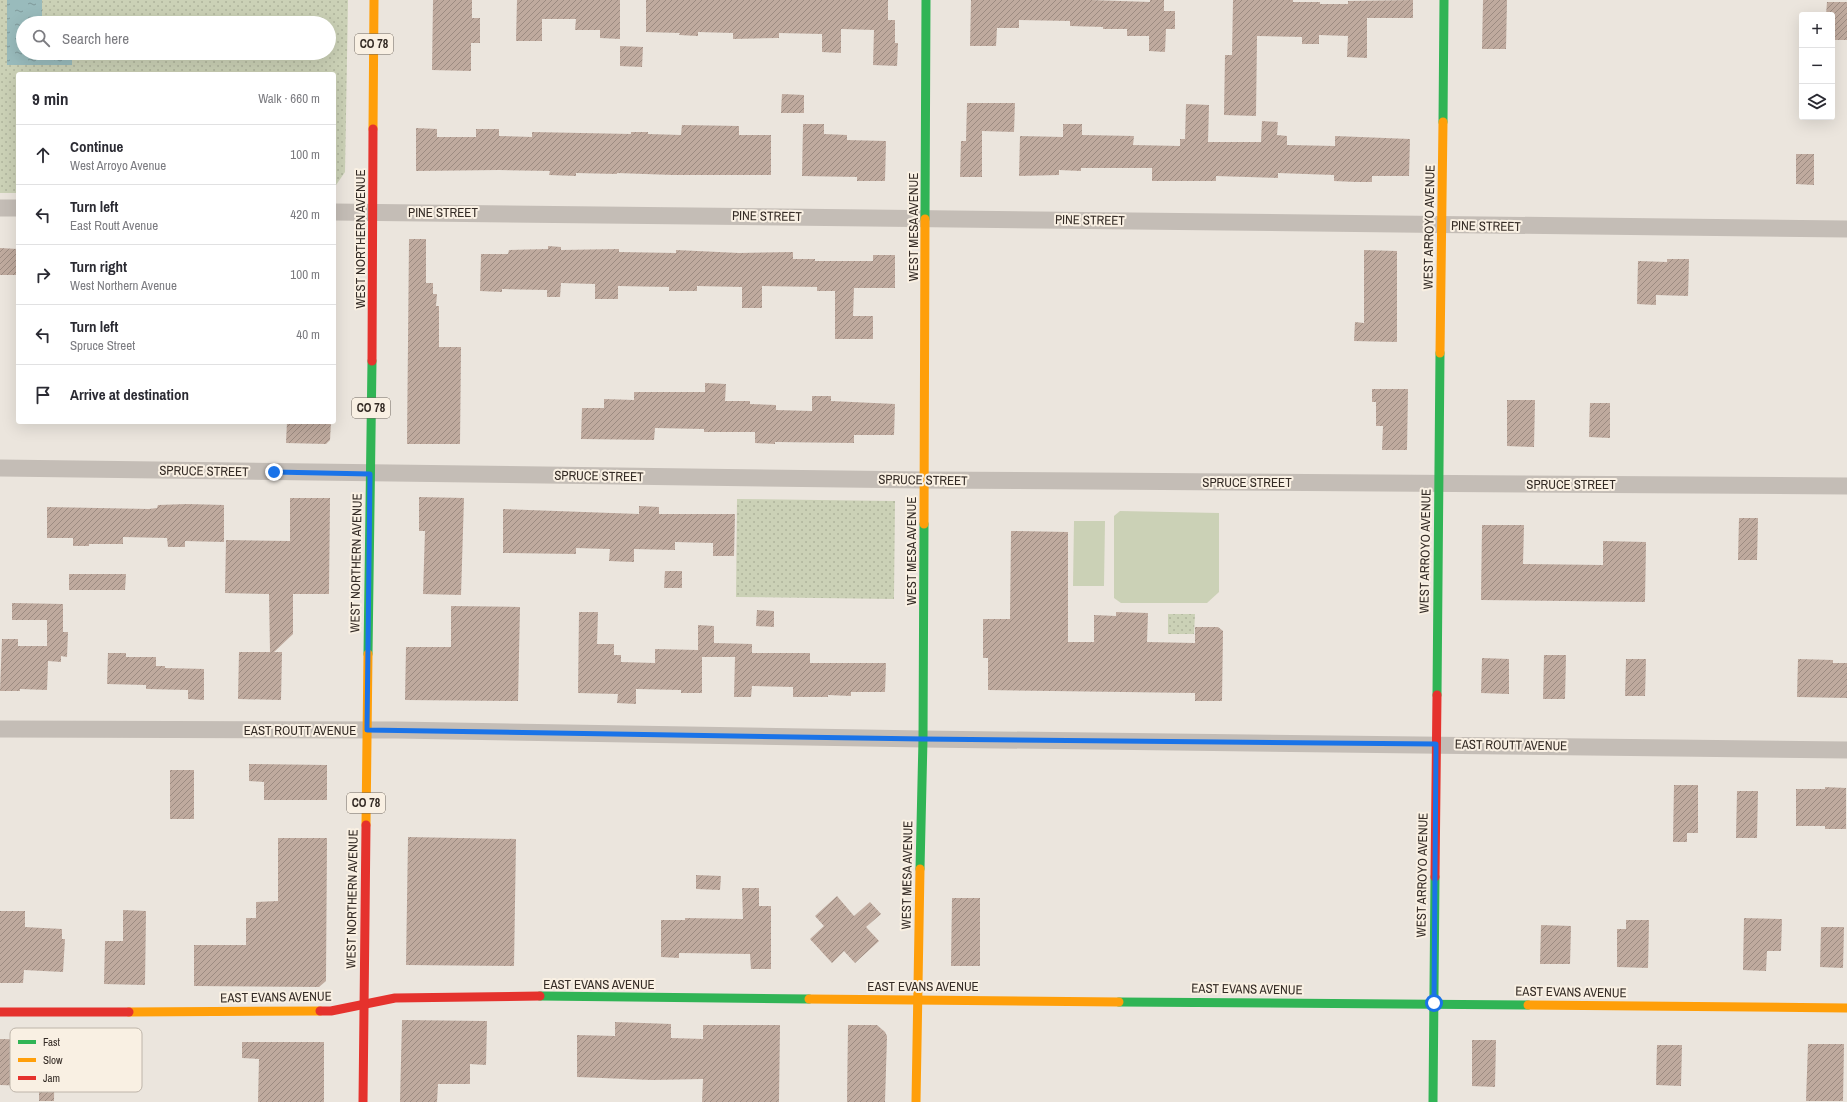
<!DOCTYPE html>
<html lang="en">
<head>
<meta charset="utf-8">
<style>
  body { margin:0; font-family:"Archivo Narrow",sans-serif; background:#f7f7f7; color:#2b2b33 }
  .controls { position:absolute; right:12px; top:12px; display:grid; overflow:hidden; border-radius:4px; box-shadow:0 4px 16px #0002 }
  .controls button { width:36px; height:36px; display:grid; place-items:center; padding:0; border:0; border-bottom:1px solid #e1e1e2; background:#fff; color:#2b2b33; font:20px sans-serif }
  .stop { position:absolute; width:12px; height:12px; margin:-9px; border:3px solid #1a73e8; border-radius:50%; background:#fff }
  .stop.end { background:#1a73e8; border-color:#fff; box-shadow:0 1px 4px #0008 }
  .list { margin:0; padding:0; list-style:none }
  h2 { display:flex; justify-content:space-between; align-items:center; height:52px; margin:0; padding:0 16px; font-size:17px }
  h2 small { font-size:13px; font-weight:400; color:#7c7c81 }
  .list li { display:grid; grid-template-columns:26px 1fr auto; gap:12px; align-items:center; box-sizing:border-box; height:60px; padding:0 16px; border-top:1px solid #e1e1e2 }
  .list b { display:block; font-size:15px; white-space:nowrap }
  .list p { margin:0; font-size:13px; white-space:nowrap; color:#7c7c81 }
  .list em { font-size:13px; font-style:normal; color:#7c7c81 }
  .icon { flex:none; width:22px; height:22px; fill:none; stroke:currentColor; stroke-width:2; stroke-linecap:round; stroke-linejoin:round }
  .map { position:relative; flex:none; width:1847px; height:1102px; overflow:hidden }
  .search { position:absolute; background:#fff; box-shadow:0 4px 16px #0002; left:16px; top:16px; width:320px; height:44px; display:flex; align-items:center; gap:10px; box-sizing:border-box; padding:0 14px; border-radius:22px; color:#7c7c81; font-size:15px }
  .panel { position:absolute; background:#fff; box-shadow:0 4px 16px #0002; left:16px; top:72px; width:320px; height:352px; border-radius:4px }
  .map>svg:first-child { display:block }
  .grass { fill:#cbd1b6 }
  .park { fill:url(#park-dots); fill-rule:evenodd }
  .water { fill:url(#water-ripples) }
  .building { fill:url(#building-hatch) }
  .lines { fill:none; stroke-linecap:round; stroke-linejoin:round }
  .street { stroke:#c4bdb6; stroke-width:17 }
  .fast { stroke:#30b455; stroke-width:9 }
  .slow { stroke:#ff9f0a; stroke-width:9 }
  .jam { stroke:#e5322d; stroke-width:9 }
  .route { stroke:#1a73e8; stroke-width:5 }
  .labels { text-anchor:middle; dominant-baseline:central; stroke-width:4; stroke-linejoin:round; paint-order:stroke }
  .shield { fill:#f9f0e3; stroke:#6f665e; stroke-width:1 }
  .shield-label { font-size:12px; font-weight:bold; fill:#342b25 }
  .street-label { font-size:13px; fill:#342b25; stroke:#f9f0e3 }
  .key { fill:#f9f0e3; stroke:#beb5aa; stroke-width:1 }
  .key-label { font-size:11px; fill:#342b25 }
</style>
</head>
<body>
<div class="map">
<svg width="1847" height="1102" viewBox="0 0 1847 1102">
  <defs>
    <pattern id="park-dots" width="8" height="8" patternUnits="userSpaceOnUse"><rect width="8" height="8" fill="#cbd1b6"/><path d="M2 2h.1M6 6h.1" fill="none" stroke="#afb49c" stroke-width="1.8" stroke-linecap="round"/></pattern>
    <pattern id="water-ripples" width="26" height="14" patternUnits="userSpaceOnUse"><rect width="26" height="14" fill="#99bbbc"/><path d="M2 4q2-2 4 0t4 0M15 11q2-2 4 0t4 0" fill="none" stroke="#7e9899"/></pattern>
    <pattern id="building-hatch" width="6" height="6" patternUnits="userSpaceOnUse"><rect width="6" height="6" fill="#bfaa9e"/><path d="M-1 1l2-2M0 6l6-6M5 7l2-2" fill="none" stroke="#9c8b81"/></pattern>
  </defs>
  <rect width="100%" height="100%" fill="#ebe5dd"/>
  <g class="grass">
    <polygon points="1120,511 1219,513 1219,592 1207,603 1121,603 1114,598 1114,516"/>
    <polygon points="1074,521 1105,521 1104,586 1073,586"/>
  </g>
  <g class="park">
    <path d="M0 0H348L345 172 334 188V74H18V193H0ZM23 23H329V53H23Z"/>
    <polygon points="737,499 895,501 894,599 736,597"/>
    <polygon points="1168,614 1195,614 1194,634 1168,634"/>
  </g>
  <polygon class="water" points="7,0 42,0 42,23 23,23 23,53 72,53 72,65 7,65"/>
  <g class="building">
    <polygon points="433,0 472,0 472,18 480,18 480,43 471,43 471,71 432,70"/>
    <polygon points="517,0 620,0 620,39 600,38 600,30 575,30 576,19 542,19 542,41 516,41"/>
    <polygon points="646,0 888,0 888,20 895,20 895,43 898,43 897,66 873,65 874,30 841,29 841,53 822,52 822,34 779,33 779,38 733,39 733,33 698,32 698,36 679,35 680,33 646,32"/>
    <polygon points="971,0 1091,0 1150,2 1150,0 1164,0 1164,11 1175,11 1175,29 1166,29 1165,52 1149,51 1149,36 1127,36 1127,29 1103,29 1103,27 1070,26 1070,21 1019,20 1019,28 997,28 996,46 970,46"/>
    <polygon points="1233,0 1293,0 1293,2 1320,2 1320,4 1348,4 1348,1 1413,0 1413,18 1367,18 1367,58 1347,57 1348,36 1319,35 1319,44 1302,44 1302,37 1257,36 1256,116 1224,115 1225,55 1232,55"/>
    <polygon points="1483,0 1507,0 1506,49 1482,49"/>
    <polygon points="1827,2 1847,2 1847,40 1832,40 1832,15 1826,15"/>
    <polygon points="620,46 643,47 642,67 620,66"/>
    <polygon points="782,94 804,95 804,113 781,113"/>
    <polygon points="967,103 1015,103 1014,132 982,131 982,177 960,177 961,141 966,141"/>
    <polygon points="1186,104 1209,105 1208,142 1261,142 1262,121 1278,122 1277,135 1287,136 1287,145 1335,146 1335,136 1410,139 1409,176 1372,176 1372,182 1356,182 1334,181 1334,175 1278,173 1278,178 1216,176 1216,181 1152,181 1152,168 1081,168 1081,171 1059,170 1059,175 1019,176 1020,136 1063,137 1063,124 1082,124 1082,135 1134,136 1133,145 1180,146 1180,139 1185,139"/>
    <polygon points="803,124 824,124 824,134 847,135 847,140 886,141 885,181 857,181 857,177 802,176"/>
    <polygon points="682,125 739,126 739,135 771,135 771,175 673,175 617,173 617,174 576,173 576,176 549,175 550,171 499,170 416,171 416,128 437,129 437,137 476,137 476,129 499,129 499,136 532,137 532,132 631,134 631,132 648,132 648,134 681,135"/>
    <polygon points="1796,154 1814,154 1814,185 1796,184"/>
    <polygon points="409,239 426,239 426,283 433,283 433,294 437,294 436,306 439,306 439,347 461,347 460,444 407,444"/>
    <polygon points="548,246 561,247 561,250 619,249 619,252 676,253 676,250 739,253 793,252 793,259 815,259 815,261 873,261 873,255 895,255 895,288 854,288 853,316 873,316 873,339 835,339 835,291 817,291 817,287 762,286 762,308 742,308 742,287 697,286 697,291 669,291 669,287 618,286 618,299 595,299 595,284 561,283 560,297 547,297 547,290 502,289 502,292 480,291 481,254 508,254 509,250 548,249"/>
    <polygon points="0,248 18,249 18,275 0,275"/>
    <polygon points="1364,250 1397,251 1397,342 1354,341 1355,322 1364,323"/>
    <polygon points="1667,259 1689,259 1688,296 1656,295 1656,305 1637,304 1638,261 1667,262"/>
    <polygon points="705,383 726,384 725,401 750,401 750,404 776,405 776,410 812,411 812,396 831,396 831,401 895,404 894,435 854,435 854,443 775,442 775,444 755,443 755,432 704,432 704,429 655,428 654,440 581,439 582,408 604,408 604,399 634,400 634,392 705,392"/>
    <polygon points="1372,389 1408,389 1407,450 1382,450 1383,426 1376,426 1376,402 1372,402"/>
    <polygon points="1507,400 1535,400 1534,447 1507,446"/>
    <polygon points="1590,403 1610,403 1610,438 1589,437"/>
    <polygon points="287,422 331,422 330,440 326,444 286,443"/>
    <polygon points="419,497 464,498 461,595 423,594 425,531 419,531"/>
    <polygon points="290,498 330,498 329,594 293,594 293,634 274,652 282,652 281,700 238,699 239,652 270,652 269,594 225,593 226,540 290,541"/>
    <polygon points="187,504 224,505 224,542 185,541 185,547 168,547 167,538 123,537 123,544 89,544 89,546 73,546 73,538 47,538 47,507 149,509 157,508 158,505"/>
    <polygon points="639,506 659,507 659,514 735,514 734,556 713,556 713,543 675,542 675,550 634,549 634,562 609,561 610,549 576,548 576,554 503,553 503,509 639,514"/>
    <polygon points="1739,518 1758,518 1757,560 1738,560"/>
    <polygon points="1482,525 1524,525 1523,564 1603,565 1603,541 1646,542 1645,602 1481,600"/>
    <polygon points="1011,531 1068,532 1068,642 1094,642 1094,615 1116,616 1116,612 1148,613 1147,642 1195,643 1195,627 1218,627 1223,631 1222,701 1195,701 1195,693 988,690 988,658 983,658 983,619 1010,619"/>
    <polygon points="665,571 682,571 682,588 664,588"/>
    <polygon points="69,574 126,574 125,590 69,590"/>
    <polygon points="12,603 63,604 63,632 68,632 67,657 61,656 61,662 48,661 47,690 20,689 20,691 0,691 2,639 18,639 18,646 47,646 47,620 12,620"/>
    <polygon points="451,606 520,607 518,701 405,700 406,647 451,647"/>
    <polygon points="757,610 774,611 774,627 756,626"/>
    <polygon points="579,612 598,612 597,644 614,644 614,655 621,655 621,662 655,663 655,649 698,650 698,625 714,626 714,643 752,644 752,653 810,653 810,663 886,663 885,692 851,692 851,696 828,695 828,697 793,697 793,687 752,686 751,697 734,697 735,657 702,657 702,693 681,693 681,690 636,689 636,704 617,703 618,694 578,693"/>
    <polygon points="108,653 126,653 126,657 156,657 156,666 165,666 165,668 204,669 204,700 188,699 188,690 146,689 146,685 107,684"/>
    <polygon points="1544,655 1566,655 1565,699 1543,699"/>
    <polygon points="1482,658 1509,659 1509,694 1481,693"/>
    <polygon points="1626,659 1646,659 1645,696 1625,696"/>
    <polygon points="1798,659 1833,660 1833,663 1847,663 1847,698 1797,697"/>
    <polygon points="249,764 327,765 327,800 264,800 264,782 249,781"/>
    <rect x="170" y="770" width="24" height="49"/>
    <polygon points="1674,785 1698,785 1698,833 1687,833 1687,842 1673,842"/>
    <polygon points="1825,787 1846,788 1846,829 1825,829 1825,826 1796,826 1796,789 1825,789"/>
    <polygon points="1737,791 1758,791 1757,838 1736,838"/>
    <polygon points="408,837 516,839 514,966 406,965"/>
    <polygon points="278,838 327,838 326,981 319,987 194,986 194,945 246,945 246,918 256,918 256,902 278,901"/>
    <polygon points="696,875 721,876 720,890 696,889"/>
    <polygon points="742,888 759,888 759,906 771,906 771,969 751,969 750,954 679,953 679,958 661,957 661,920 685,920 685,918 743,919"/>
    <polygon points="837,896 854,916 870,902 881,914 866,927 879,941 855,963 844,951 832,963 810,939 824,926 815,916"/>
    <polygon points="952,898 980,898 980,966 951,966"/>
    <polygon points="123,910 146,911 145,985 104,984 105,941 123,941"/>
    <polygon points="0,911 25,911 25,927 62,929 62,939 65,939 63,972 24,970 23,983 0,983"/>
    <polygon points="1744,918 1782,919 1781,951 1767,951 1766,971 1743,970"/>
    <polygon points="1626,920 1649,920 1648,968 1617,967 1617,929 1626,929"/>
    <polygon points="1541,925 1571,926 1570,964 1540,964"/>
    <polygon points="1821,927 1844,927 1843,968 1820,967"/>
    <polygon points="402,1020 487,1021 486,1065 470,1064 470,1084 438,1084 437,1102 400,1102"/>
    <polygon points="615,1022 671,1024 671,1038 703,1039 703,1025 780,1025 779,1102 702,1102 703,1079 652,1080 577,1077 577,1035 615,1036"/>
    <polygon points="848,1025 877,1025 885,1032 887,1036 885,1102 847,1102"/>
    <polygon points="0,1039 55,1040 54,1101 39,1101 39,1089 29,1089 29,1086 0,1085"/>
    <polygon points="1472,1040 1496,1040 1495,1087 1472,1086"/>
    <polygon points="242,1042 324,1042 324,1102 258,1102 259,1059 242,1058"/>
    <polygon points="1808,1044 1844,1044 1843,1101 1806,1101"/>
    <polygon points="1657,1045 1682,1045 1681,1086 1656,1085"/>
  </g>
  <g class="lines">
    <g class="street">
      <polyline points="0,208 18,208"/>
      <polyline points="334,212 1847,229"/>
      <polyline points="0,468 924,480 1847,486"/>
      <polyline points="0,729 397,730 923,739 1847,750"/>
    </g>
    <g class="fast">
      <polyline points="1443,122 1444,0"/>
      <polyline points="925,219 926,0"/>
      <polyline points="368,654 372,361"/>
      <polyline points="1437,695 1440,353"/>
      <polyline points="920,869 923,739 924,524"/>
      <polyline points="540,996 809,999"/>
      <polyline points="1119,1002 1528,1005"/>
      <polyline points="1433,1102 1435,877"/>
    </g>
    <g class="slow">
      <polyline points="373,129 374,0"/>
      <polyline points="1440,353 1443,122"/>
      <polyline points="924,524 925,219"/>
      <polyline points="366,825 368,654"/>
      <polyline points="809,999 1119,1002"/>
      <polyline points="1528,1005 1847,1008"/>
      <polyline points="129,1012 320,1011"/>
      <polyline points="916,1102 920,869"/>
    </g>
    <g class="jam">
      <polyline points="372,361 373,129"/>
      <polyline points="1435,877 1437,695"/>
      <polyline points="320,1011 331,1011 395,998 540,996"/>
      <polyline points="0,1012 129,1012"/>
      <polyline points="363,1102 366,825"/>
    </g>
  </g>
  <g class="lines">
    <polyline class="route" points="274,472 370,474 367,730 923,739 1436,744 1434,1003"/>
  </g>
  <g class="labels">
    <g class="shield">
      <rect x="355" y="34" width="38" height="20" rx="3"/>
      <rect x="352" y="398" width="38" height="20" rx="3"/>
      <rect x="347" y="793" width="38" height="20" rx="3"/>
    </g>
    <g class="shield-label">
      <text x="374" y="44">CO 78</text>
      <text x="371" y="408">CO 78</text>
      <text x="366" y="803">CO 78</text>
    </g>
    <g class="street-label">
      <text x="443" y="212">PINE STREET</text>
      <text transform="translate(767 216) rotate(1)">PINE STREET</text>
      <text transform="translate(1090 220) rotate(1)">PINE STREET</text>
      <text transform="translate(1486 226) rotate(1)">PINE STREET</text>
      <text transform="translate(913 227) rotate(-90)">WEST MESA AVENUE</text>
      <text transform="translate(1429 227) rotate(-89)">WEST ARROYO AVENUE</text>
      <text transform="translate(360 239) rotate(-90)">WEST NORTHERN AVENUE</text>
      <text transform="translate(204 471) rotate(1)">SPRUCE STREET</text>
      <text transform="translate(599 476) rotate(1)">SPRUCE STREET</text>
      <text transform="translate(923 480) rotate(1)">SPRUCE STREET</text>
      <text x="1247" y="482">SPRUCE STREET</text>
      <text x="1571" y="484">SPRUCE STREET</text>
      <text transform="translate(911 551) rotate(-90)">WEST MESA AVENUE</text>
      <text transform="translate(1425 551) rotate(-89)">WEST ARROYO AVENUE</text>
      <text transform="translate(356 563) rotate(-89)">WEST NORTHERN AVENUE</text>
      <text x="300" y="730">EAST ROUTT AVENUE</text>
      <text transform="translate(1511 745) rotate(1)">EAST ROUTT AVENUE</text>
      <text transform="translate(907 875) rotate(-89)">WEST MESA AVENUE</text>
      <text transform="translate(1422 875) rotate(-89)">WEST ARROYO AVENUE</text>
      <text transform="translate(352 899) rotate(-89)">WEST NORTHERN AVENUE</text>
      <text x="599" y="984">EAST EVANS AVENUE</text>
      <text x="923" y="986">EAST EVANS AVENUE</text>
      <text transform="translate(1247 989) rotate(1)">EAST EVANS AVENUE</text>
      <text transform="translate(1571 992) rotate(1)">EAST EVANS AVENUE</text>
      <text transform="translate(276 997) rotate(-1)">EAST EVANS AVENUE</text>
    </g>
  </g>
  <rect x="10" y="1028" width="132" height="64" rx="6" class="key"/>
  <rect x="18" y="1040" width="18" height="4" fill="#30b455"/>
  <rect x="18" y="1058" width="18" height="4" fill="#ff9f0a"/>
  <rect x="18" y="1076" width="18" height="4" fill="#e5322d"/>
  <g class="key-label">
    <text x="43" y="1046">Fast</text>
    <text x="43" y="1064">Slow</text>
    <text x="43" y="1082">Jam</text>
  </g>
</svg>
<div class="controls">
<button>+</button>
<button>−</button>
<button><svg class="icon" aria-label="layers" viewBox="0 0 24 24"><path d="M12 4l9 5-9 5-9-5zM3 14l9 5 9-5"/></svg></button>
</div>
<div class="stop" style="left:1434px;top:1003px"></div>
<div class="stop end" style="left:274px;top:472px"></div>
<div class="search"><svg class="icon" aria-label="search" viewBox="0 0 24 24"><circle cx="10" cy="10" r="6"/><path d="M15 15l6 6"/></svg>Search here</div>
<section class="panel">
<h2>9 min<small>Walk · 660 m</small></h2>
<ul class="list">
<li><svg class="icon" aria-label="ahead" viewBox="0 0 24 24"><path d="M12 20V5M6 11l6-6 6 6"/></svg><div><b>Continue</b><p>West Arroyo Avenue</p></div><em>100 m</em></li>
<li><svg class="icon" aria-label="left" viewBox="0 0 24 24"><path d="M17 20v-9H6M10 6l-5 5 5 5"/></svg><div><b>Turn left</b><p>East Routt Avenue</p></div><em>420 m</em></li>
<li><svg class="icon" aria-label="right" viewBox="0 0 24 24"><path d="M7 20v-9h11M14 6l5 5-5 5"/></svg><div><b>Turn right</b><p>West Northern Avenue</p></div><em>100 m</em></li>
<li><svg class="icon" aria-label="left" viewBox="0 0 24 24"><path d="M17 20v-9H6M10 6l-5 5 5 5"/></svg><div><b>Turn left</b><p>Spruce Street</p></div><em>40 m</em></li>
<li><svg class="icon" aria-label="arrive" viewBox="0 0 24 24"><path d="M6 21V4h12l-3 4 3 4H6"/></svg><div><b>Arrive at destination</b></div></li>
</ul>
</section>
</div>
</body>
</html>
